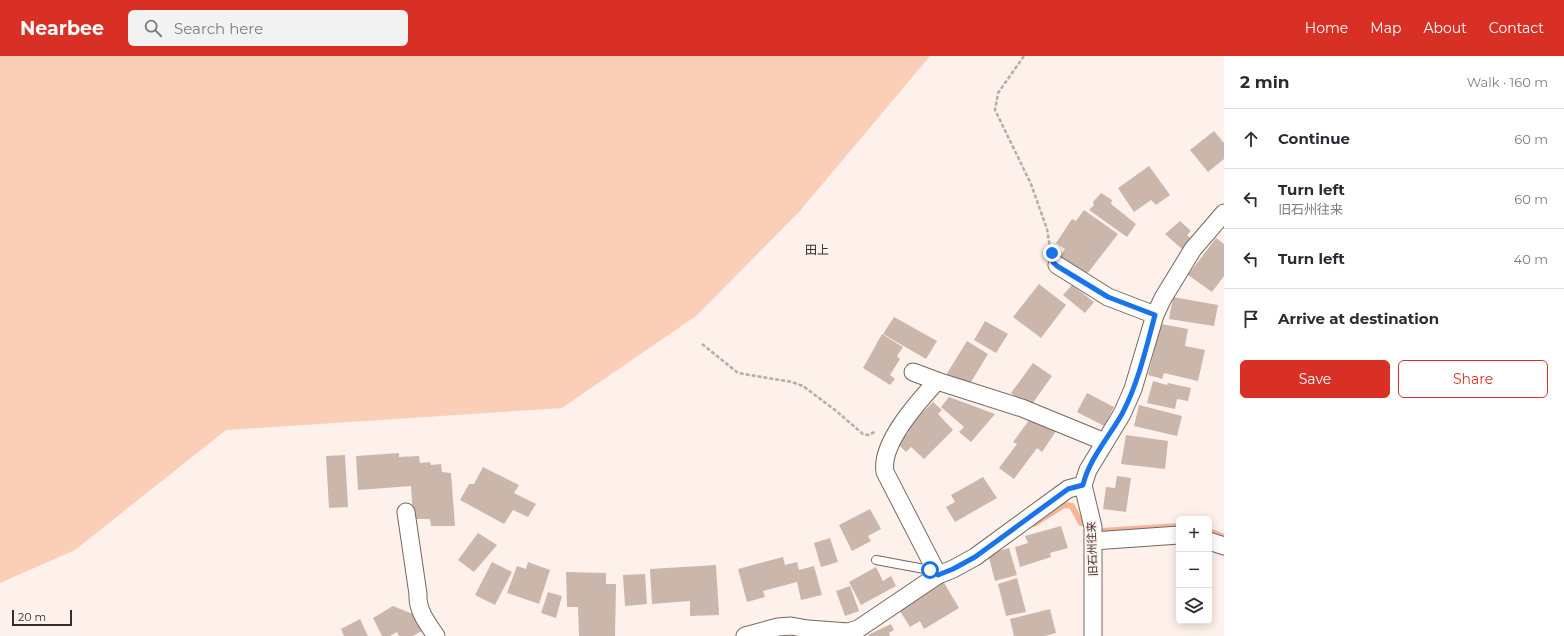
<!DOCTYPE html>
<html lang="en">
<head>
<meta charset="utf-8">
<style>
  body { margin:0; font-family:Montserrat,"Noto Sans JP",sans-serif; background:#f2f2f3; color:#2b2b33 }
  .controls { position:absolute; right:12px; bottom:12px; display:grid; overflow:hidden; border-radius:6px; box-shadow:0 2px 10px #0003 }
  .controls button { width:36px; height:36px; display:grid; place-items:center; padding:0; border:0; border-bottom:1px solid #e1e1e2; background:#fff; color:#2b2b33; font:20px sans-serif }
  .scale { position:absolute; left:12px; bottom:10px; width:60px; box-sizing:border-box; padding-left:4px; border:2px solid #362e2a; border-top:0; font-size:11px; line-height:14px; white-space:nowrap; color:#362e2a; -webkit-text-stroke:3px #fef1eb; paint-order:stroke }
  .stop { position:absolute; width:12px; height:12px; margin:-9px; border:3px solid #1a73e8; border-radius:50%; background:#fff }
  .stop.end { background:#1a73e8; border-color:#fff; box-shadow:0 1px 4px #0008 }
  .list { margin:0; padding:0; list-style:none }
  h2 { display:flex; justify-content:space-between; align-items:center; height:52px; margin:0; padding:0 16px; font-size:17px }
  h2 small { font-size:13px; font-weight:400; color:#7c7c81 }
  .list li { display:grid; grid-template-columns:26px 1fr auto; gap:12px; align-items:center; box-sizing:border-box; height:60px; padding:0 16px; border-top:1px solid #e1e1e2 }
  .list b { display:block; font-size:15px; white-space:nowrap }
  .list p { margin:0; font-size:13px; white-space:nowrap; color:#7c7c81 }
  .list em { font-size:13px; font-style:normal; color:#7c7c81 }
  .actions { display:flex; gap:8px; padding:12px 16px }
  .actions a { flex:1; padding:9px 0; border:1px solid #d93025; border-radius:6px; text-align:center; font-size:14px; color:#d93025 }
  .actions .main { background:#d93025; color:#fff }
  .icon { flex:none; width:22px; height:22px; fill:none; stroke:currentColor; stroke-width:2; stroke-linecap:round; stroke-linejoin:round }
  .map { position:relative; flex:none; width:1224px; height:580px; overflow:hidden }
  header { display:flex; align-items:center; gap:24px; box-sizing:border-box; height:56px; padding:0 20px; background:#d93025; color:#fff }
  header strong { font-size:19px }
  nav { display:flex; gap:22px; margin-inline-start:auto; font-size:14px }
  .search { width:280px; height:36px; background:#f2f2f3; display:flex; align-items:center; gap:10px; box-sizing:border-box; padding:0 14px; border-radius:6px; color:#7c7c81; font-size:15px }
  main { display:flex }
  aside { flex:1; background:#fff }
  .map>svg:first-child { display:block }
  .green { fill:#fbceb7 }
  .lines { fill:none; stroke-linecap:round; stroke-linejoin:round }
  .stream { stroke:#f3b696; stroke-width:6 }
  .building { fill:#cbb6ab }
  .service-casing { stroke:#78665c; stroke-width:10 }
  .minor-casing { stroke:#78665c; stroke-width:19 }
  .path { stroke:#b8aca7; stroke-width:2.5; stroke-dasharray:4 2; stroke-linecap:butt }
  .service { stroke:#fff; stroke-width:8 }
  .minor { stroke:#fff; stroke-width:17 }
  .route { stroke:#1a73e8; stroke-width:5 }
  .labels { text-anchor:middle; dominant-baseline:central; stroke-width:3.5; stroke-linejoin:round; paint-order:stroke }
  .street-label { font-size:11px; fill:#362e2a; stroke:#fef1eb }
  .neighbourhood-label { font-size:12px; fill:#362e2a; stroke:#fef1eb }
</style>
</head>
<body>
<header>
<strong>Nearbee</strong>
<div class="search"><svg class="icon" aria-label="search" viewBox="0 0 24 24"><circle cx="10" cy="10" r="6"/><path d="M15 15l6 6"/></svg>Search here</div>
<nav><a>Home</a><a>Map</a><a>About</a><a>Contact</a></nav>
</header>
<main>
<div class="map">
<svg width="1224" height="580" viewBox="0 0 1224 580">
  <rect width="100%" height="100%" fill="#fef1eb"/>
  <polygon class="green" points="0,0 930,0 799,156 696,260 562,352 226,374 75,494 0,527"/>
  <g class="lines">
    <g class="stream">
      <polyline points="1034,468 1064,449 1072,450 1081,467"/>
      <polyline points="1102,475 1179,470"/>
      <polyline points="1209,475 1224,481"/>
    </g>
  </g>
  <g class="building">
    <polygon points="1214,75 1224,87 1224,103 1208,116 1190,94"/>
    <polygon points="1149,110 1170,139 1156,149 1151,144 1134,156 1118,132"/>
    <polygon points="1101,137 1112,144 1111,148 1136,168 1127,181 1089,154 1094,149 1093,146"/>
    <polygon points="1084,154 1118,178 1083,223 1057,205 1065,193 1056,187 1072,163 1076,165"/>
    <polygon points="1180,165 1191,175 1187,179 1192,184 1182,193 1165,178"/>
    <polygon points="1216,182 1224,188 1224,220 1212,236 1188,219"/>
    <polygon points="1039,228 1066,249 1041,282 1013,261"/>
    <polygon points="1072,229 1094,246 1085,257 1063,239"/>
    <polygon points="1173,241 1218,249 1214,270 1169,263"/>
    <polygon points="894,261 937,285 926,303 883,278"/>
    <polygon points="985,265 1008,278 996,297 974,284"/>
    <polygon points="1161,268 1188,273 1185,290 1205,294 1198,325 1164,317 1162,323 1148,319"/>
    <polygon points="882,278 903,291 897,300 900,303 890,319 895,323 890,329 863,312"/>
    <polygon points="967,285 988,298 968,331 946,319"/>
    <polygon points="1033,307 1052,320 1030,351 1011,337"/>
    <polygon points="1153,325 1167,329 1168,327 1191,332 1188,345 1177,343 1175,353 1147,347"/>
    <polygon points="1087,337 1114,351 1104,370 1077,356"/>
    <polygon points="949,341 995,358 971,386 959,376 964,371 941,351"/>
    <polygon points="933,346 942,354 938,358 953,374 924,403 911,391 906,396 898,388 909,376 906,373"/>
    <polygon points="1139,349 1182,360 1177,380 1134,370"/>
    <polygon points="1032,360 1056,375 1042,396 1037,392 1014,423 999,412 1017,388 1013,386"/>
    <polygon points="1126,379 1168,385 1165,413 1121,408"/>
    <polygon points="399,397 399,401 419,400 420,407 430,406 431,409 441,408 442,416 451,417 455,470 431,470 430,463 413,463 411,430 358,434 356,400"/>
    <polygon points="345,399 348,451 329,452 326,400"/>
    <polygon points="483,411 519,429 514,437 536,448 528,461 513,454 504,468 460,444 469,428 474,428"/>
    <polygon points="1117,420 1131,422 1126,456 1103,453 1106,431 1115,432"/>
    <polygon points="983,421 997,442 955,466 946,451 955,446 951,439"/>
    <polygon points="870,453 881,473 868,480 871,485 852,495 839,469"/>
    <polygon points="1061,470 1068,492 1050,497 1051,501 1020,511 1015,491 1028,487 1025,480"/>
    <polygon points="478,477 497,489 474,516 458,504"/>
    <polygon points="830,482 838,506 821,511 814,487"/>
    <polygon points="1009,492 1017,519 995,525 988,498"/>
    <polygon points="783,501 785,509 797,506 799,514 814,510 822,539 801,544 797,526 763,535 765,541 747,546 738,513"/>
    <polygon points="492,506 512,516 495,549 475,539"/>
    <polygon points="528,506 550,514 539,548 507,537 517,510 526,513"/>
    <polygon points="716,509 719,559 690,560 690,545 652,548 650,513"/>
    <polygon points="876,511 883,525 891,520 896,530 861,549 849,526"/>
    <polygon points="566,516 606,517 606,528 616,528 615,580 579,580 578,551 567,551"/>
    <polygon points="645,518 647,548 625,550 623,519"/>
    <polygon points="1017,522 1026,556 1006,560 998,528"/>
    <polygon points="943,525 959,552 924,573 920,565 910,571 898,552"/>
    <polygon points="850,530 859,555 845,560 836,535"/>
    <polygon points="548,536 562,540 556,562 541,557"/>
    <polygon points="393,550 413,558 422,575 413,580 399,580 397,576 390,580 382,580 373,562"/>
    <polygon points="1050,553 1056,577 1045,580 1014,580 1010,563"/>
    <polygon points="360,563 368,580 344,580 341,573"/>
    <polygon points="891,568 894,574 889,577 890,580 869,580 868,579"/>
  </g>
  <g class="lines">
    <defs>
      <polyline id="service" points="876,504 930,514 934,516"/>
      <g id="minor">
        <polyline points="1057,209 1108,241 1155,259"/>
        <polyline points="913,316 937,325"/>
        <path d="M406 456 418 538C417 554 427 567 436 580"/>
        <polyline points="1093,485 1179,479"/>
        <polyline points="1209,485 1224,490"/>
        <path d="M938 519 885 416C880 387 919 345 937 325L1022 352 1105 386"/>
        <polyline points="745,580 778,571 791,570 808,573 848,576 858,573 938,519 953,513 975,501 1068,433 1083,429"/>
        <polyline points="1093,580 1093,471 1083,429 1088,414 1122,358 1133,333 1155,259 1163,242 1193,193 1224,157"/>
      </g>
    </defs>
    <use href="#service" class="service-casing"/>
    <use href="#minor" class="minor-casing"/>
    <g class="path">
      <polyline points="1024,0 998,37 995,54 1031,128 1047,173 1050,192"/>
      <polyline points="702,288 738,317 792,326 803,330 835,354 863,378 869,379 876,375"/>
    </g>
    <use href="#service" class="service"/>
    <use href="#minor" class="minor"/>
  </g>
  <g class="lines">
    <path class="route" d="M930 514 938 519 953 513 975 501 1068 433 1083 429C1089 403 1109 381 1122 358 1138 328 1146 292 1155 259L1108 241 1057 210 1053 206 1052 197"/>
  </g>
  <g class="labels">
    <g class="street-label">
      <text transform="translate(1092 493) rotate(-92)">旧石州往来</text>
    </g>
    <g class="neighbourhood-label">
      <text x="817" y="193">田上</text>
    </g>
  </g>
</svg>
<div class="controls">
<button>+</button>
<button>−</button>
<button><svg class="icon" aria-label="layers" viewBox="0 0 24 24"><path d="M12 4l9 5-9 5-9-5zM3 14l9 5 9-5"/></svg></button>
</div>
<div class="scale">20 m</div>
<div class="stop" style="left:930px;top:514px"></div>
<div class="stop end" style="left:1052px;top:197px"></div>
</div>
<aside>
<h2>2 min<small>Walk · 160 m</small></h2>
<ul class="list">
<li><svg class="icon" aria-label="ahead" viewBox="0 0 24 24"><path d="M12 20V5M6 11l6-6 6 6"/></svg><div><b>Continue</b></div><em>60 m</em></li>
<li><svg class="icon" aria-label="left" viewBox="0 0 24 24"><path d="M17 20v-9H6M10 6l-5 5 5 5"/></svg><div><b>Turn left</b><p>旧石州往来</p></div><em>60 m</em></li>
<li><svg class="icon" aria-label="left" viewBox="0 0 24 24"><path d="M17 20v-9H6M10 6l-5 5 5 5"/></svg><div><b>Turn left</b></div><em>40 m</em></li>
<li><svg class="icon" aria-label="arrive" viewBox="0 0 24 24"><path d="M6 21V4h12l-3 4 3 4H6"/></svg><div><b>Arrive at destination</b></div></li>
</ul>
<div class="actions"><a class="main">Save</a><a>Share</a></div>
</aside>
</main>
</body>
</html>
